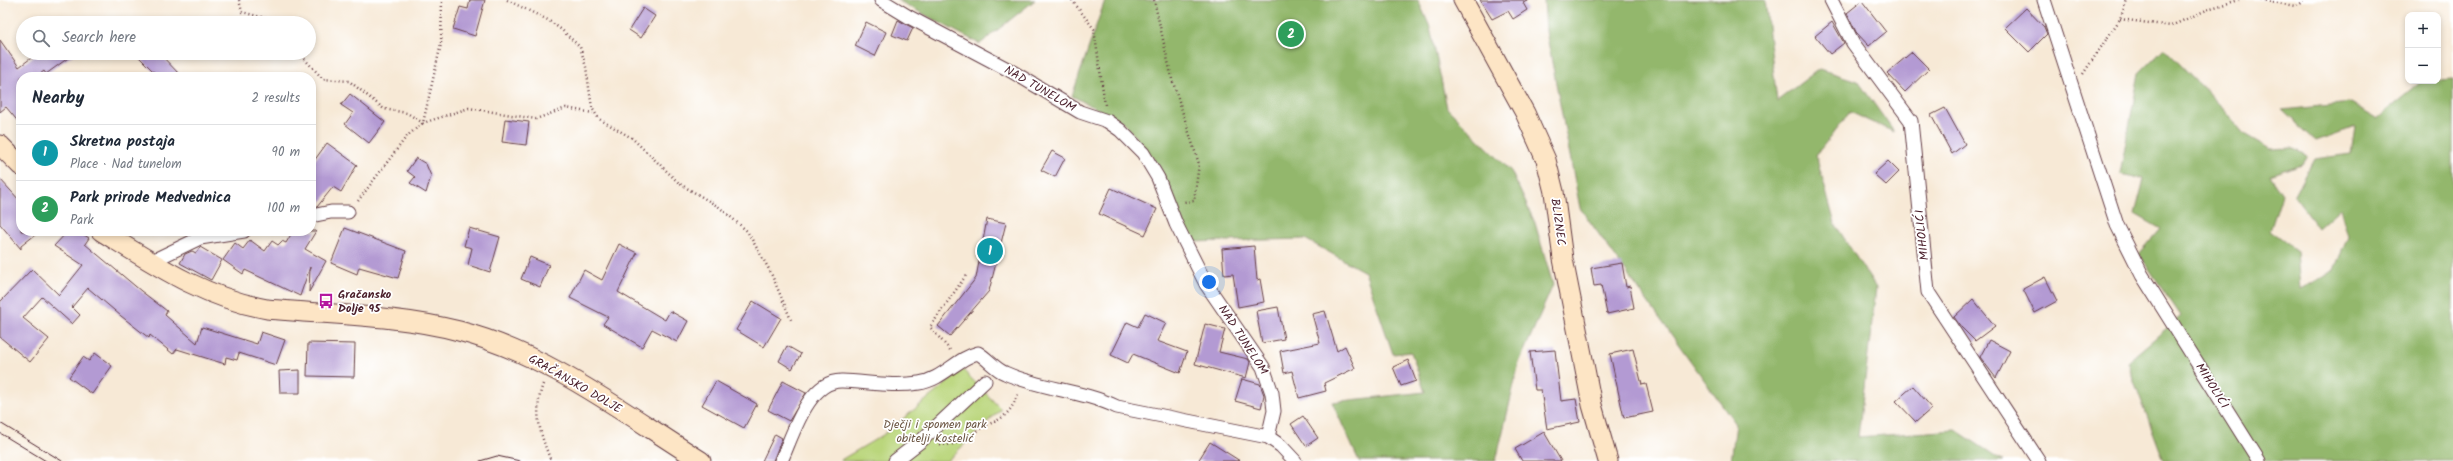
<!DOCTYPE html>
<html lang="en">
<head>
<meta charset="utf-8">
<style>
  body { margin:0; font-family:Kalam,sans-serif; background:#f2f2f3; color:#1f2937 }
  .controls { position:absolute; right:12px; top:12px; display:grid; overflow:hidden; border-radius:8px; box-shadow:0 2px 6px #0003 }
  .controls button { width:36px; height:36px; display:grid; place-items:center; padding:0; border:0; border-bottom:1px solid #e0e1e3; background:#fff; color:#1f2937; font:20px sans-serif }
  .you { position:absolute; left:1209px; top:282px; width:14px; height:14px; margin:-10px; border:3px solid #fff; border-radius:50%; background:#1a73e8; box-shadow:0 0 0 6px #1a73e833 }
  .badge { display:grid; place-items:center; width:26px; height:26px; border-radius:50%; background:#1a73e8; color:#fff; font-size:13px; font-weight:700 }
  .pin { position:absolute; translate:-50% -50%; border:2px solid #fff; box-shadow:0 1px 4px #0006 }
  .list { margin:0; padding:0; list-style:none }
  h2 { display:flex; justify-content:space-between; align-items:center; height:52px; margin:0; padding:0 16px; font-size:17px }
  h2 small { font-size:13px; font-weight:400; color:#747a83 }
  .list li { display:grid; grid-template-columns:26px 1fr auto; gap:12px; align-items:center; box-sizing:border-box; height:56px; padding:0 16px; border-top:1px solid #e0e1e3 }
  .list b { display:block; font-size:15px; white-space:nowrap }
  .list p { margin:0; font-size:13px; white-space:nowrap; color:#747a83 }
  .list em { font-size:13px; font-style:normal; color:#747a83 }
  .icon { flex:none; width:22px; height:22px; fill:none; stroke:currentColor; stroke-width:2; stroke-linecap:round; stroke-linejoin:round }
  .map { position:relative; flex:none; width:2453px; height:461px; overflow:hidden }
  .search { position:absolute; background:#fff; box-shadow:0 2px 6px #0003; left:16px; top:16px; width:300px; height:44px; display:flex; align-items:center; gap:10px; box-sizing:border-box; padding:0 14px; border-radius:22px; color:#747a83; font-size:15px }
  .panel { position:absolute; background:#fff; box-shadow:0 2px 6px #0003; left:16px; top:72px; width:300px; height:164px; border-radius:16px }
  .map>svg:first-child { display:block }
  .green { fill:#bad67c; stroke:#827a54 }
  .forest { fill:#93b76c; stroke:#6e6b4c }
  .building { fill:#b39ad3 }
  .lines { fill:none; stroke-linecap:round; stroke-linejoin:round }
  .street-casing { stroke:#643d45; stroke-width:15 }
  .secondary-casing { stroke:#643d45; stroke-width:21 }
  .path { stroke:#643d45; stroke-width:2.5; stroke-dasharray:1 3; stroke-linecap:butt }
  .street { stroke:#fff; stroke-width:13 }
  .secondary { stroke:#fde5c5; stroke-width:19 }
  .tram { stroke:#4a1f2b; stroke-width:1 }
  .labels { text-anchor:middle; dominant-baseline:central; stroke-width:3.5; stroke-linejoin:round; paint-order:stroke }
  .street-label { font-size:12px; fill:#4a1f2b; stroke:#fff }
  .poi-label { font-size:12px; font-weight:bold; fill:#4a1f2b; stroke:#fff; text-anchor:start }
  .park-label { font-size:12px; fill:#6c5643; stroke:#fff }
</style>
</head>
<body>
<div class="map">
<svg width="2453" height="461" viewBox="0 0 2453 461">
  <rect width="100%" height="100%" fill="#fff"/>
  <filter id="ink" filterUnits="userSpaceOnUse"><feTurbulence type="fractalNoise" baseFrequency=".025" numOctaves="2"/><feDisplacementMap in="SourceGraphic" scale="8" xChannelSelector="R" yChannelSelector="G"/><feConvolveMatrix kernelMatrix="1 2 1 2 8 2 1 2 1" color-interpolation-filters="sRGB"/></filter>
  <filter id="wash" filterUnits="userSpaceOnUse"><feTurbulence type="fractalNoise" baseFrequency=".012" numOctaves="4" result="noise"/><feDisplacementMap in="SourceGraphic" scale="16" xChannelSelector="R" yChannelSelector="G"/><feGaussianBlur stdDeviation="0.9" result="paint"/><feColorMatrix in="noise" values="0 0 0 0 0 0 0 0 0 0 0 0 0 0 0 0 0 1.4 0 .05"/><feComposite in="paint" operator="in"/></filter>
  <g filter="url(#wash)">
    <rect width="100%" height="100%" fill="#f7e9d6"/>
    <polygon class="green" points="963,370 1001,409 947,461 839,461 883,435"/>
    <g class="forest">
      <polygon points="897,0 1035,0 980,44"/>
      <polygon points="1105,0 1418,0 1430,27 1447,108 1511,171 1535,223 1553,285 1519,363 1496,461 1359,461 1332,402 1425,392 1411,352 1393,354 1365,272 1305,239 1189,242 1159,166 1123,122 1072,96"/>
      <polygon points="1544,0 1765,0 1777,101 1819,69 1858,81 1894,132 1850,112 1816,155 1835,224 1876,288 1858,437 1956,430 2003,461 1731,461 1736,424 1580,208 1546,31"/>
      <polygon points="2164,48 2221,106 2244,134 2270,149 2292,148 2307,156 2302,164 2269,175 2282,194 2270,231 2297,251 2300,289 2333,272 2348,237 2340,208 2318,228 2294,196 2314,159 2351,154 2355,127 2316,141 2282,110 2351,103 2377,118 2422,81 2453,79 2453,461 2164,461 2127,362 2181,316 2139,254 2161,229 2135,214 2144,179 2120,174 2139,73"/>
    </g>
    <g id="blocks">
      <g class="building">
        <polygon points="470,0 485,0 475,36 453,29 460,7 468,9"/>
        <polygon points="1480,0 1529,0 1523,3 1527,10 1513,19 1508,11 1492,19"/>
        <polygon points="1862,1 1886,32 1869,46 1856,32 1847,13"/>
        <polygon points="643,8 655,16 641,38 629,30"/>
        <polygon points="2026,8 2044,27 2047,34 2029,52 2005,28"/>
        <polygon points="898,20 913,28 907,41 892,35"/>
        <polygon points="866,22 886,32 875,56 855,46"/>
        <polygon points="1832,22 1844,43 1830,54 1815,36"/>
        <polygon points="0,40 19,67 38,53 75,53 46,74 44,71 36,77 21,77 21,125 6,107 0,112"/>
        <polygon points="1912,52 1929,69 1905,92 1887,73"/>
        <polygon points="135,53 159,53 182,77 159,77"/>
        <polygon points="350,94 385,122 369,143 345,124 353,113 341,105"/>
        <polygon points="1945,108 1965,144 1952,154 1931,115"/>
        <polygon points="505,119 529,122 526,145 502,142"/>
        <polygon points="327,143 357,165 341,192 333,187 317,207 311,208 311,165"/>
        <polygon points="1052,151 1065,158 1055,177 1041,170"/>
        <polygon points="416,158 426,164 431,176 426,193 410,183 415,177 407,171"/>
        <polygon points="1888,161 1899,172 1886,185 1874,174"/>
        <polygon points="0,179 21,202 21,231 40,231 21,246 21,249 0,224"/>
        <polygon points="1111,188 1157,209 1145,235 1099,214"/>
        <polygon points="987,219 1006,223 989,291 950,336 938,326 976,278"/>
        <polygon points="345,228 406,251 398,278 359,267 357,274 331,263"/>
        <polygon points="469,228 500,237 490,272 468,265 472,248 464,246"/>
        <polygon points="68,231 78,231 89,238 85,244 141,291 167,311 165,315 197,343 202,327 257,344 261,332 285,340 276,365 239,353 237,360 226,357 225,364 177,349 173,354 150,335 149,338 121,316 88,288 72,307 80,315 72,324 42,297 23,318 49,339 30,362 0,337 0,302 32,269 59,295 83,265 54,246"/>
        <polygon points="293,231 316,231 305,249 326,261 309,292 310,267 300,296 245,270 243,274 223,260 235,243 243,249 250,240 265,251 272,241 278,245 282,241 286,243"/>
        <polygon points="619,244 637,253 618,292 665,320 670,311 688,321 677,342 652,329 642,347 603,324 608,317 570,298 584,270 602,280"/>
        <polygon points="1254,246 1257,280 1260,279 1264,302 1238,307 1233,274 1224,275 1222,249"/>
        <polygon points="200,247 222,260 211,280 180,263 185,254 192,251 196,253"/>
        <polygon points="530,257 549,265 540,287 521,279"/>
        <polygon points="1622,263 1626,287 1630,286 1634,308 1607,314 1601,285 1594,286 1591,268"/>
        <polygon points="2045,277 2057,301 2035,313 2023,289"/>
        <polygon points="1973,299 1995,326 1975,341 1961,327 1954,317"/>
        <polygon points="753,301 781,318 764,347 736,330"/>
        <polygon points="1278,307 1284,339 1262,343 1256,311"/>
        <polygon points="1325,311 1337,351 1345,346 1355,368 1324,383 1326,391 1299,398 1292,371 1284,373 1280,351 1320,343 1312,314"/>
        <polygon points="1145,313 1166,323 1157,341 1187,352 1180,373 1133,354 1128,363 1111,355 1127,322 1138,327"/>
        <polygon points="1205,324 1225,329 1219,352 1248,359 1250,362 1246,378 1195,364"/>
        <polygon points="1989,340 2010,351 1996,378 1980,357"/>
        <polygon points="308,343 355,344 354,377 307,376"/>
        <polygon points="787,346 801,354 792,369 779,361"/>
        <polygon points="1633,349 1642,385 1646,384 1653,412 1624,418 1610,354"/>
        <polygon points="1555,350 1561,401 1576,399 1580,422 1547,429 1541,390 1535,390 1530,352"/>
        <polygon points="95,353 112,366 92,394 69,377 83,357 89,361"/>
        <polygon points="1408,360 1416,381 1401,386 1393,367"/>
        <polygon points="300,370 300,393 280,393 279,371"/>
        <polygon points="1242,379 1260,384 1264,395 1261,408 1235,401"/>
        <polygon points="716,381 757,404 744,428 702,405"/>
        <polygon points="783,381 806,393 789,421 768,410"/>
        <polygon points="1913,386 1932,408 1916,422 1896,401"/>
        <polygon points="1303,416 1318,438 1306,446 1291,424"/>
        <polygon points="1544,432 1561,461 1522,461 1515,449"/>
        <polygon points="775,434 782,438 773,461 762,461"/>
        <polygon points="1210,442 1240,461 1198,461"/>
      </g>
    </g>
  </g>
  <g filter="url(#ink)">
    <use href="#blocks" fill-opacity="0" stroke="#643d45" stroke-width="1"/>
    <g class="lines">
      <defs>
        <g id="street">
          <polyline points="881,0 909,17 1011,71 1080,112 1107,121 1120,130 1143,153 1158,178 1176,224 1206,284 1263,367 1272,393 1274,411 1268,437"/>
          <polyline points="1831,0 1853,43 1911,121 1928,292 2039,461"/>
          <polyline points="2044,0 2117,225 2142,275 2259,461"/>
          <polyline points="311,216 331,212 348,212"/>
          <polyline points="150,262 200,238 244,231"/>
          <path d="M781 461C793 435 808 380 842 381 868 382 893 387 919 383 942 380 957 358 978 353 988 359 995 369 1005 373 1040 389 1081 390 1117 407L1268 437 1281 446 1295 461"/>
          <polyline points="895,461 922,440 985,381"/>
        </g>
        <g id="secondary">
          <polyline points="1463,0 1525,113 1546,160 1554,192 1563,259 1582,354 1592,405 1608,461"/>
          <polyline points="0,145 21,166"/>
          <path d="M101 231C156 265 202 297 267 309 331 315 398 315 459 331 548 354 624 413 701 461"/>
        </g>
      </defs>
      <use href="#street" class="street-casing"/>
      <use href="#secondary" class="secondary-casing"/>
      <g class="path">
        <polyline points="239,0 242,12 269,19 272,23"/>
        <polyline points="507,0 548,20 562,30 580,47 586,67 592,108 599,119 632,138 680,184 719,207 747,231 770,271 792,322"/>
        <polyline points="1072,0 1094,29 1105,105"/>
        <polyline points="1154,0 1172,79 1199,164 1194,201 1183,202"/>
        <polyline points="2261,0 2295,6 2303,0"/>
        <polyline points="2120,19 2171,26 2211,8 2239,0"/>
        <polyline points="299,53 323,79 349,81 384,109 407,113 423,123 469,108 536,119 566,108 593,113"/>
        <polyline points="2083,74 2120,19 2127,0"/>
        <polyline points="358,201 407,136 423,123 441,44 442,0"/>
        <polyline points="950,350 930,327 967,274"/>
        <path d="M543 384C533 413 540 434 551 461"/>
        <path d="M940 444C959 448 969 434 985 426 993 422 1001 420 1007 413 1012 408 1015 401 1018 394"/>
      </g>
      <use href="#street" class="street"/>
      <use href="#secondary" class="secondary"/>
      <g class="tram">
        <polyline points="0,423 62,461"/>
        <polyline points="0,433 46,461"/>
        <polyline points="480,461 497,456 520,461"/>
      </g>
    </g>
  </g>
  <defs>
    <symbol id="bus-bare" viewBox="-9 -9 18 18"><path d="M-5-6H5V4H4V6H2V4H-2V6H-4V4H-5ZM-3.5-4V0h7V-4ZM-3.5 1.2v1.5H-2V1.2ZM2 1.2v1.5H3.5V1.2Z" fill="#b5179e" stroke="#fff" stroke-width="2.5" paint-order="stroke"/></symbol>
  </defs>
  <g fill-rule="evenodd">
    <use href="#bus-bare" x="315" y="290" width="22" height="22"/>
  </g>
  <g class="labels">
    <g class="street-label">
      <text transform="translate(1040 89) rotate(30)">NAD TUNELOM</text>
      <text transform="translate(1558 222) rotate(82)">BLIZNEC</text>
      <text transform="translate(1922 235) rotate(-96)">MIHOLIĆI</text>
      <text transform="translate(1243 340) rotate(57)">NAD TUNELOM</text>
      <text transform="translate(575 384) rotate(30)">GRAČANSKO DOLJE</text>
      <text transform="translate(2212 386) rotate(58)">MIHOLIĆI</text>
    </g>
    <g class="poi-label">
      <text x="338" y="294">Gračansko<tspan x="338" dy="14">Dolje 95</tspan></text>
    </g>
    <g class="park-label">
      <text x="935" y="424">Dječji i spomen park<tspan x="935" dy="14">obitelji Kostelić</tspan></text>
    </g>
  </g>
</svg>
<div class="controls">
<button>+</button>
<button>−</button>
</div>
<div class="you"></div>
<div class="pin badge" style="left:990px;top:251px;background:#0f9aa8">1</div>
<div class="pin badge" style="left:1291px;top:34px;background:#2e9e5b">2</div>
<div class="search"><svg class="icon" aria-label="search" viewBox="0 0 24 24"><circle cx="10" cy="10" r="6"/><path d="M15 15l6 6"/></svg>Search here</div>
<section class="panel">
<h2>Nearby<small>2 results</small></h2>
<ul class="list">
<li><span class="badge" style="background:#0f9aa8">1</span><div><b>Skretna postaja</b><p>Place · Nad tunelom</p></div><em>90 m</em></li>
<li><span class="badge" style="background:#2e9e5b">2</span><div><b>Park prirode Medvednica</b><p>Park</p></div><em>100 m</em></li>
</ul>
</section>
</div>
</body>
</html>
